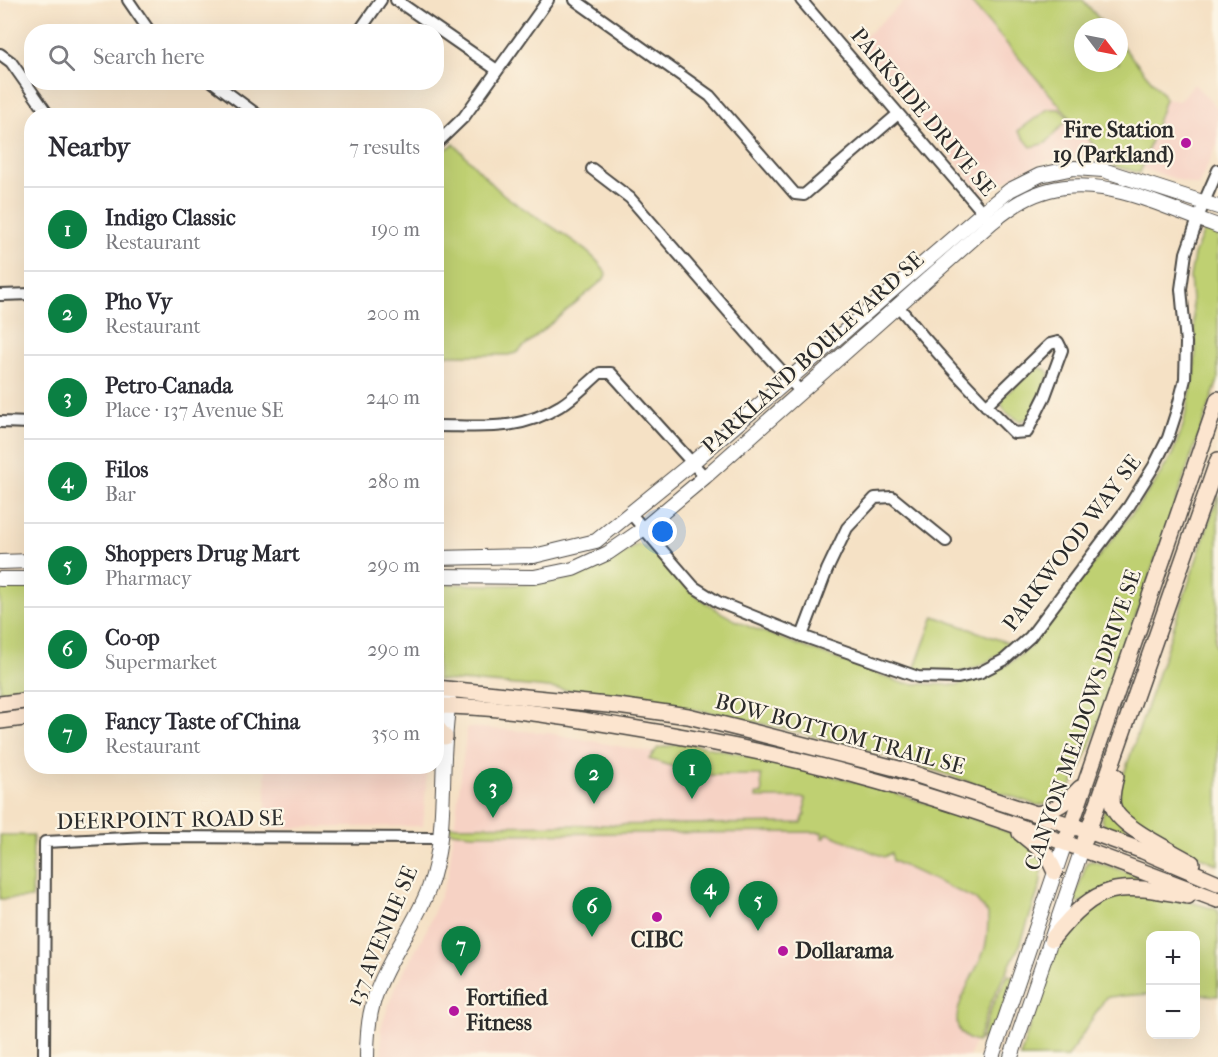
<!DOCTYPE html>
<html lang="en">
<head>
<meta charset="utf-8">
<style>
  body { margin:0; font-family:"IM FELL French Canon",serif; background:#f2f2f3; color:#2b2b33 }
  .controls { position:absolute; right:18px; bottom:18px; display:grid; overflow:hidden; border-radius:12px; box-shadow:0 6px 24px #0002 }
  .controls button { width:54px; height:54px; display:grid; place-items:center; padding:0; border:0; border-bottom:2px solid #e1e1e2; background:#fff; color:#2b2b33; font:30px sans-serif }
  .compass { position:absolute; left:1074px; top:18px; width:54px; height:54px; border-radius:50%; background:#fff; box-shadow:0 6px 24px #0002; rotate:122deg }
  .you { position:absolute; left:663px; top:532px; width:21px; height:21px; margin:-15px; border:4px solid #fff; border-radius:50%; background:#1a73e8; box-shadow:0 0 0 9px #1a73e833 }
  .badge { display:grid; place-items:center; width:39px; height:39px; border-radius:50%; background:#0b8043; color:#fff; font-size:20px; font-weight:700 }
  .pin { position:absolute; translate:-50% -50px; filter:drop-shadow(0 2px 3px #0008) }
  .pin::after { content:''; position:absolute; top:32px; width:21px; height:18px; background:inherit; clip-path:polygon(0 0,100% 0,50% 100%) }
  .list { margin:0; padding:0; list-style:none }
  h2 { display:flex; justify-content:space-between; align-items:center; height:78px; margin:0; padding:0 24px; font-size:26px }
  h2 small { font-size:20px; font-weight:400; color:#7c7c81 }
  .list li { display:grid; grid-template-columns:39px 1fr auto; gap:18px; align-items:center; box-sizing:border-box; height:84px; padding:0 24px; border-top:2px solid #e1e1e2 }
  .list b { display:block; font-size:22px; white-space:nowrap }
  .list p { margin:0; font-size:20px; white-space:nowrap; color:#7c7c81 }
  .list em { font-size:20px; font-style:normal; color:#7c7c81 }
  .icon { flex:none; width:33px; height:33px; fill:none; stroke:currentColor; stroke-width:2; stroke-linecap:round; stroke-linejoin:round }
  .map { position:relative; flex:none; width:1218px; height:1057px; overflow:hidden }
  .search { position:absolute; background:#fff; box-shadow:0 6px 24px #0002; left:24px; top:24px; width:420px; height:66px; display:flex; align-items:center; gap:15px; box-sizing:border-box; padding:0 21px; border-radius:24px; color:#7c7c81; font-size:22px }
  .panel { position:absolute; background:#fff; box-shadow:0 6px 24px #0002; left:24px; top:108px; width:420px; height:666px; border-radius:24px }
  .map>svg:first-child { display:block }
  .built { fill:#f6d2c4 }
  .green { fill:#bfd072; stroke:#757e4e; stroke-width:1.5 }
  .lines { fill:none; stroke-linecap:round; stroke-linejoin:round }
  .minor-casing { stroke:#494642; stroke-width:14 }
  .tertiary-casing { stroke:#494642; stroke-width:16 }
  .secondary-casing { stroke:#494642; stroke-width:18 }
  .minor { stroke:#fff; stroke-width:10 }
  .tertiary { stroke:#fff; stroke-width:14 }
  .secondary { stroke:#fce5cf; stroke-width:15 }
  .poi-dot { fill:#b5179e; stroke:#fcf5e5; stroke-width:2 }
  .labels { text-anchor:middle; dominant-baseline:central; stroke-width:4.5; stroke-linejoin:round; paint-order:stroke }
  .street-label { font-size:22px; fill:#2b2b2b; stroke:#fcf5e5 }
  .poi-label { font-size:22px; font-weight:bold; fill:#2b2b2b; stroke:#fcf5e5; text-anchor:start }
</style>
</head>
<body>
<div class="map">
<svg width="1218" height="1057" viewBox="0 0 1218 1057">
  <rect width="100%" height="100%" fill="#fcf5e5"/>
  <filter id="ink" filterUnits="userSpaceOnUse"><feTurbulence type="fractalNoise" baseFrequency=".0167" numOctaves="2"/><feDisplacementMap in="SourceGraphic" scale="12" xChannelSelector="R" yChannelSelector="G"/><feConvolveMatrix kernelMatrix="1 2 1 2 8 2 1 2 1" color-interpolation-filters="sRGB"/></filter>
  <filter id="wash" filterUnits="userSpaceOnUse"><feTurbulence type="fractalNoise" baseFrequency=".008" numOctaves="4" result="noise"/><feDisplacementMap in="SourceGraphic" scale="24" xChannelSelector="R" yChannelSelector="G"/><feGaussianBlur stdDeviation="1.35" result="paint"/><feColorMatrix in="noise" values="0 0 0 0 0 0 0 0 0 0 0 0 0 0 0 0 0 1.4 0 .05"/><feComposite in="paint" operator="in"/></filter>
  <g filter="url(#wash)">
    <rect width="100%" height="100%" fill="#f5e1c5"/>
    <g class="built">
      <polygon points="906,0 969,0 1104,157 1071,157 1048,161 1023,171 983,194 856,44"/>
      <polygon points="1194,84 1218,109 1218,143 1198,186 1141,168 1165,99 1179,101"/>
      <polygon points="467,727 549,733 656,753 812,774 814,828 985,901 988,938 955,1019 976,1039 969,1057 382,1057 381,1028 394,990 427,929 448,876"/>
      <polygon points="265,767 427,767 423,826 267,828"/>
    </g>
    <g class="green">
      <polygon points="969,0 1083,0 1106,27 1083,27 1083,63 1119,63 1119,42 1162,93 1165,99 1140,173 1111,165"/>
      <polygon points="1048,109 1059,109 1069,118 1046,143 1031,147 1018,131"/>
      <path d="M454 144C470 160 486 179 503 194 527 214 596 248 606 274L604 279 516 353 508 355H437V155Z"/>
      <path d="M1211 230 1218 232V380L1090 746C1079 771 1070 806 1037 805 994 791 951 775 908 762 756 716 595 686 437 680V584C476 584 523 588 562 580 589 574 615 559 638 544 659 553 670 572 687 587 705 604 727 617 750 627L902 683 923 684 957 685 986 676 1010 663 1030 647 1155 483 1173 453 1183 426 1194 377 1196 347 1190 277 1194 255 1204 231Z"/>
      <path d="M1037 367 1047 370 1049 375 1031 417 1021 421C1011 416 998 410 1003 397Z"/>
      <path d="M1218 496V607L1215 641 1218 656V865C1197 855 1131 828 1122 810 1117 801 1120 792 1121 783Z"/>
      <polygon points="0,585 31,585 31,691 0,695"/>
      <path d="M934 616 1011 644C982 671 953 680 914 670Z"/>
      <path d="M685 743C770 759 853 779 935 806 970 818 1005 828 1037 847L1043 863 1040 886 1020 945 990 1004 977 1042C932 1032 976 975 984 951 988 940 988 925 988 914L975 899 893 861 891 853 884 857 827 833 825 838H822V832L472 834 452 832 449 828V826L802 823 803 816H805V798H756V794H762L761 775H707L693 773 649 759 658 748Z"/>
      <polygon points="1106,805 1135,838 1107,829 1101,820"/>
      <polygon points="0,835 33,835 32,898 0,899"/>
      <polygon points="1093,861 1164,884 1076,903 1074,901 1087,862"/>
      <path d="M1125 892 1170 896 1218 910V996L1196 994V936H1150V994L1106 997 1068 1057H1020C1033 1017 1056 924 1094 904 1103 899 1115 896 1125 892Z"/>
      <polygon points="1008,975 1014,977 996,1030 980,1040 993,1004"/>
    </g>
  </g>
  <g filter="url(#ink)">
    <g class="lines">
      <defs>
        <g id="minor">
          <polyline points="128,0 150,32"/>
          <polyline points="396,0 497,70"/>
          <polyline points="575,0 710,96 795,194 804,195 898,114"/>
          <polyline points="801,0 986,216"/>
          <polyline points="360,30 381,0"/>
          <polyline points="0,54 11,62 49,116"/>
          <polyline points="213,82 259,116"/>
          <polyline points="436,144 464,117 548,0"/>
          <polyline points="592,169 630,198 746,332 800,391"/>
          <polyline points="0,295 32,294"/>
          <path d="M898 306C934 351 973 393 1014 433L1027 432 1045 396 1062 350 1058 342 1050 344 986 406"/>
          <polyline points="0,422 32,423"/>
          <path d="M436 426C483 426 518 432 560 406 574 398 587 384 600 373H611L705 477"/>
          <polyline points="631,514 694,587 718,602 802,636 918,677 958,678 979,673 1004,660 1030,637 1129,506 1154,466 1168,438 1177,410 1185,379 1186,343 1181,289 1186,253 1204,202 1218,170"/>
          <polyline points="802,636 827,570 847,528 875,498 892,497 946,541"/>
          <polyline points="44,1057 45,842 148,837 440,838"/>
        </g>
        <g id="tertiary">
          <polyline points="436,558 534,556 596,541 692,463 983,212 1010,190 1040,175 1074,168 1103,170 1218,207"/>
          <polyline points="0,562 32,561"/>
          <path d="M436 576 534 577 573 569 608 553 643 529 705 477 992 222C1001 215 1011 207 1022 201 1086 164 1156 205 1218 226"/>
          <polyline points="0,579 32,579"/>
          <path d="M367 1057C367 1038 368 1021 373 1003 385 962 414 928 429 888 444 847 442 800 444 757 445 734 448 712 449 689"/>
          <polyline points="992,1057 1065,843"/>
          <polyline points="1011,1057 1082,849"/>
        </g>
        <g id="secondary">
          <polyline points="436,688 618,706 688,716 749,731 899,769 1088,831 1143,851 1218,883"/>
          <polyline points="0,704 32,700"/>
          <path d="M436 706C500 706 563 717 626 727 706 740 784 755 862 777 983 810 1101 856 1218 900"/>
          <polyline points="0,721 32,717"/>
          <polyline points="436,726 445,737"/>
          <path d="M1116 776C1114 786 1109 799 1114 809 1122 828 1174 852 1192 863"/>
          <path d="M1037 814C1056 810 1067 802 1080 788"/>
          <polyline points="1020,833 1047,855 1055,872"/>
          <polyline points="1068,834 1218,399"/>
          <polyline points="1085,840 1218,460"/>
          <path d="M1052 939C1099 881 1117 883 1188 896"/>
        </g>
      </defs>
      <use href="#minor" class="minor-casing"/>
      <use href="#tertiary" class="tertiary-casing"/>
      <use href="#secondary" class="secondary-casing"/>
      <use href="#minor" class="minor"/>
      <use href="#tertiary" class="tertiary"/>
      <use href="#secondary" class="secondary"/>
    </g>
  </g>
  <g class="poi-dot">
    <circle cx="1186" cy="143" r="6"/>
    <circle cx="657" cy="917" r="6"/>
    <circle cx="783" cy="951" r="6"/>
    <circle cx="454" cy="1011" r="6"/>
  </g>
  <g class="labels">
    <g class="street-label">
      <text transform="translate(923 112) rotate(50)">PARKSIDE DRIVE SE</text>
      <text transform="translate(813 353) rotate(-42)">PARKLAND BOULEVARD SE</text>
      <text transform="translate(1072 543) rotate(-53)">PARKWOOD WAY SE</text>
      <text transform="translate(1083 720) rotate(-71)">CANYON MEADOWS DRIVE SE</text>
      <text transform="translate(840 734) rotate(15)">BOW BOTTOM TRAIL SE</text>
      <text transform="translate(170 820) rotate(-1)">DEERPOINT ROAD SE</text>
      <text transform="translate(382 936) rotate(-67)">137 AVENUE SE</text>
    </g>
    <g class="poi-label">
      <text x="1174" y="130" text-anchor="end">Fire Station<tspan x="1174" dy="25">19 (Parkland)</tspan></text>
      <text x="657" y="940" text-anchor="middle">CIBC</text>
      <text x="795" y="951">Dollarama</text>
      <text x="466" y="998">Fortified<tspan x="466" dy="25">Fitness</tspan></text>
    </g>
  </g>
</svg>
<div class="controls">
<button>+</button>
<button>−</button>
</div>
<svg class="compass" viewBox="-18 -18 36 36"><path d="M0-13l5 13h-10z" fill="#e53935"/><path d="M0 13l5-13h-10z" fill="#7c7c81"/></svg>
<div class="you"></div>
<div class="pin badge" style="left:692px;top:799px">1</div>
<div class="pin badge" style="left:594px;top:804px">2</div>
<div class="pin badge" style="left:493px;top:818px">3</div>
<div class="pin badge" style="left:710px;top:918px">4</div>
<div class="pin badge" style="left:758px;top:931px">5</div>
<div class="pin badge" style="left:592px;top:937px">6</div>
<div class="pin badge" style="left:461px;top:976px">7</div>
<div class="search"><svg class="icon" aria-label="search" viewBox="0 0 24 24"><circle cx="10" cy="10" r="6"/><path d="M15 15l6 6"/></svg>Search here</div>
<section class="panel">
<h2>Nearby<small>7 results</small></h2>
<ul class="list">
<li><span class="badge">1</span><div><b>Indigo Classic</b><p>Restaurant</p></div><em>190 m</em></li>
<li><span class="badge">2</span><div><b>Pho Vy</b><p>Restaurant</p></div><em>200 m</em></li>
<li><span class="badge">3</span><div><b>Petro-Canada</b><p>Place · 137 Avenue SE</p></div><em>240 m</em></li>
<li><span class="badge">4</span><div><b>Filos</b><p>Bar</p></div><em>280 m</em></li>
<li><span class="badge">5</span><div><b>Shoppers Drug Mart</b><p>Pharmacy</p></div><em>290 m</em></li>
<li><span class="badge">6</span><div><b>Co-op</b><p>Supermarket</p></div><em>290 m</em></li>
<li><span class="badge">7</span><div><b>Fancy Taste of China</b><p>Restaurant</p></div><em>350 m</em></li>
</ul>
</section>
</div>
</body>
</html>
